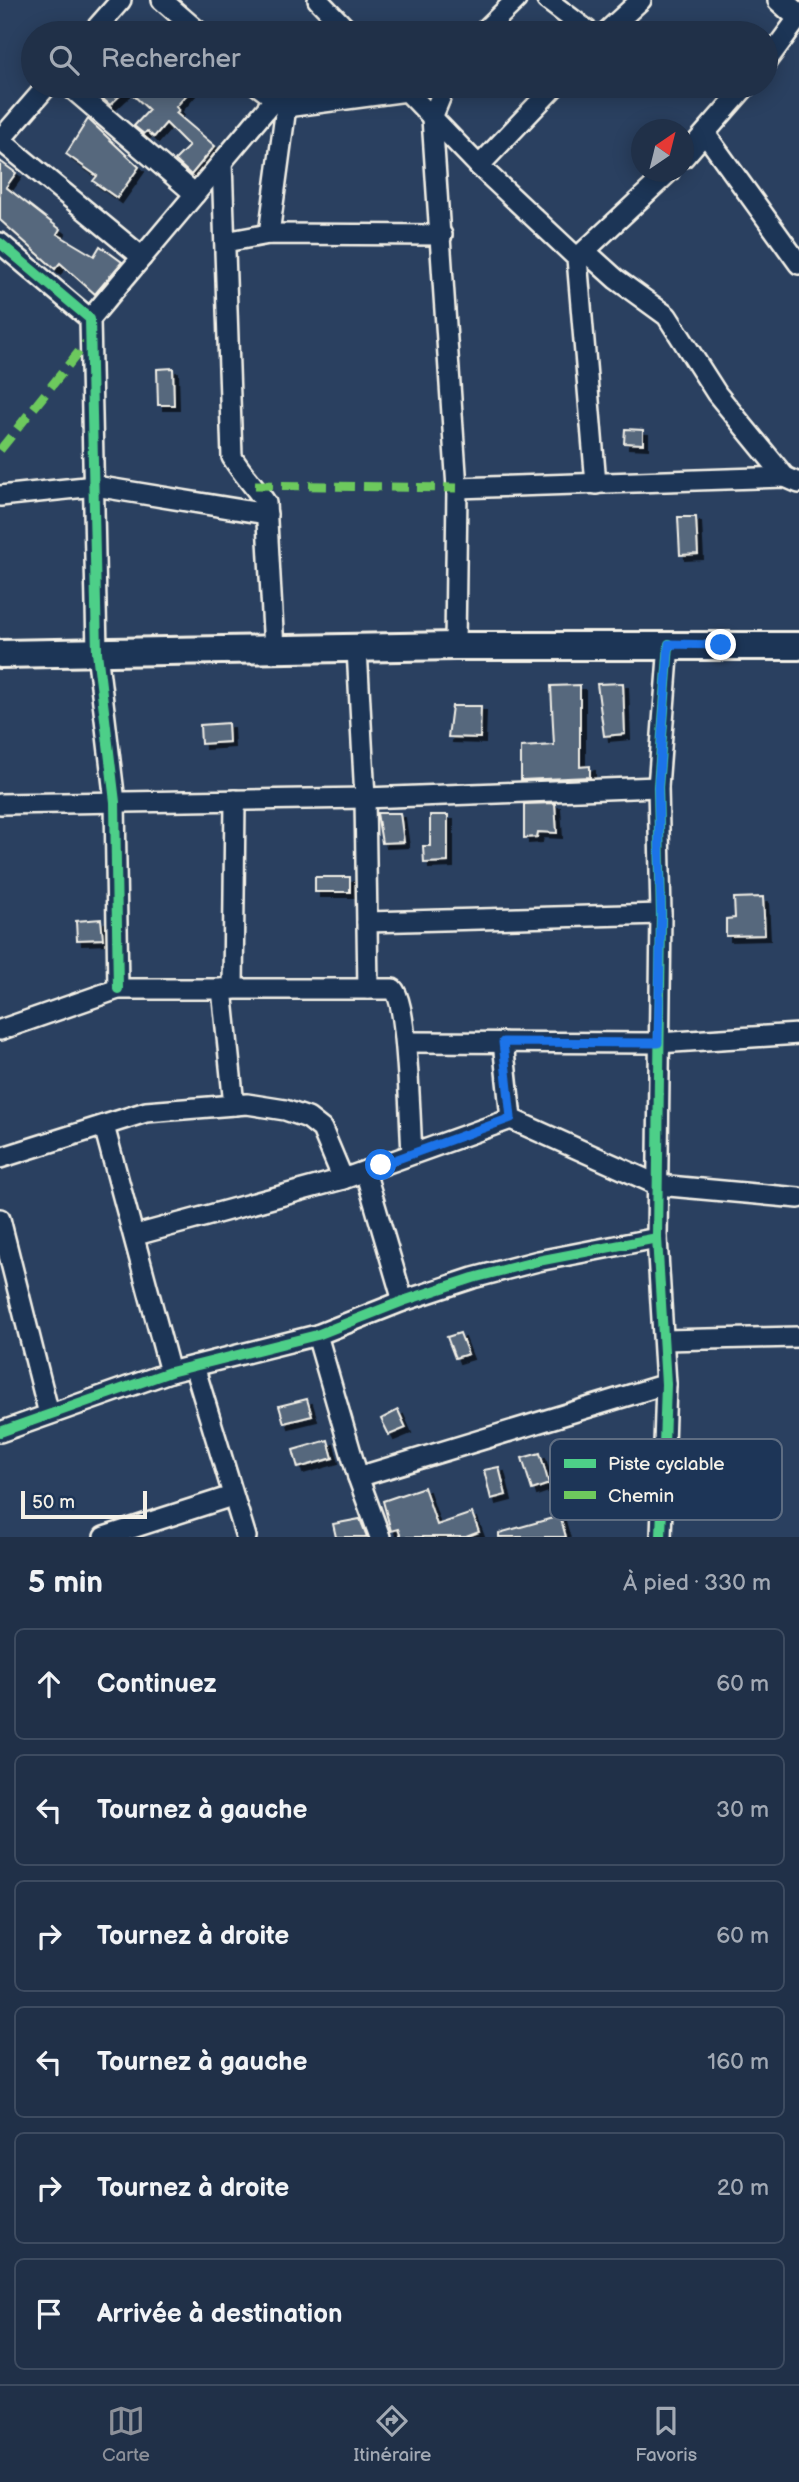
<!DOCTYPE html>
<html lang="fr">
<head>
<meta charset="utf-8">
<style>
  body { margin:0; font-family:"Balsamiq Sans",sans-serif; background:#2d3c52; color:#f1f3f6 }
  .compass { position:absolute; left:631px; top:119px; width:63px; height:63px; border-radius:50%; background:#203048; box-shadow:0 4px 18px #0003; rotate:35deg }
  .scale { position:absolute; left:21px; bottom:18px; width:126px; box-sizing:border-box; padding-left:7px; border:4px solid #f4f1e8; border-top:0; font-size:19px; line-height:24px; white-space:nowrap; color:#f4f1e8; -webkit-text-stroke:5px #1d3557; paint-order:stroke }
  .stop { position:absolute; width:21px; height:21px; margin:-16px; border:5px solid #1a73e8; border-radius:50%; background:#fff }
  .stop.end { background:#1a73e8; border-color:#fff; box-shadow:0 2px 7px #0008 }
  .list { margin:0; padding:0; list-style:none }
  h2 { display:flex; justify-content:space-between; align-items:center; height:91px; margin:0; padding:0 28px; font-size:30px }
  h2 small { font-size:23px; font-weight:400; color:#a2a9b4 }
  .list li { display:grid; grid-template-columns:46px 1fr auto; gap:21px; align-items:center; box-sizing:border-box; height:112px; margin:0 14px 14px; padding:0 14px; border:2px solid #3d4b60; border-radius:10px }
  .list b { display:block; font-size:26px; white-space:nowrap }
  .list em { font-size:23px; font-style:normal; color:#a2a9b4 }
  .icon { flex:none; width:38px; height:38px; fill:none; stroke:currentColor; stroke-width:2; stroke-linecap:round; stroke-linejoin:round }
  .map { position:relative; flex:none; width:799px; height:1537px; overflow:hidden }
  .search { position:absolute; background:#203048; box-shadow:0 4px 18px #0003; left:21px; right:21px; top:21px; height:77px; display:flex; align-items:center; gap:18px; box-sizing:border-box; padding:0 24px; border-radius:38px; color:#a2a9b4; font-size:26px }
  .sheet { height:847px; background:#203048 }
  nav { display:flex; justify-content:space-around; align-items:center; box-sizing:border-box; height:98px; border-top:2px solid #3d4b60; background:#203048; font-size:19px; color:#a2a9b4 }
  nav a { display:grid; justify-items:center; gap:4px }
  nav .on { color:#8c9099 }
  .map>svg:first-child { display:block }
  .building { fill:#56677d; stroke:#f4f1e8; stroke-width:2; filter:url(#shadow) }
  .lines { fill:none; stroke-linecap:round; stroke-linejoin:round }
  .minor-casing { stroke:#f4f1e8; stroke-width:24 }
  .tertiary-casing { stroke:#f4f1e8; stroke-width:28 }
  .secondary-casing { stroke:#f4f1e8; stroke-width:32 }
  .minor { stroke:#1d3557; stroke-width:19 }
  .tertiary { stroke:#1d3557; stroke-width:23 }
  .secondary { stroke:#1d3557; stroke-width:26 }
  .quiet { stroke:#6dc95d; stroke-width:9; stroke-dasharray:18 9; stroke-linecap:butt }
  .cycleway-casing { stroke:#1d3557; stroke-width:15 }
  .cycleway { stroke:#4dcf88; stroke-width:10 }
  .route { stroke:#1a73e8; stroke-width:9 }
  .key { fill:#1d3557; stroke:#5e6d82; stroke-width:2 }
  .key-label { font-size:19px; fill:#f4f1e8 }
</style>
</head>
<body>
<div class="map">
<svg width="799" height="1537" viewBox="0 0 799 1537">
  <defs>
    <filter id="shadow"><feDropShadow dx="5" dy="5" stdDeviation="0" flood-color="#0009"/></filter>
  </defs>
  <rect width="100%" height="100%" fill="#2a4060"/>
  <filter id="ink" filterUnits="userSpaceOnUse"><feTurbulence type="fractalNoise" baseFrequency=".0143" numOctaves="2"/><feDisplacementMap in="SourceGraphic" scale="14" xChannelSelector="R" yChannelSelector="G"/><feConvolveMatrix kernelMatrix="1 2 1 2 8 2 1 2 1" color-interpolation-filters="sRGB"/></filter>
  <g filter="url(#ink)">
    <g class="building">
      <polygon points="88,86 194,86 176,107 179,110 176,113 215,146 191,175 175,160 189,146 166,123 154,137 147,131 144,134 134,126 149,110 127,89 110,105"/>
      <polygon points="88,119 139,167 117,198 93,181 97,176 66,154"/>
      <polygon points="0,161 16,173 6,187 60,229 57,234 94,256 100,246 122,262 95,294 60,263 55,269 0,220"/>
      <polygon points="173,368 174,405 158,405 157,369"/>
      <polygon points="625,429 643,430 643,444 624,443"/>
      <polygon points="678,517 696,517 698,554 680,555"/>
      <polygon points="623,683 625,734 604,736 597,684"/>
      <polygon points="580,685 580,767 590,766 590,777 521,780 521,747 554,745 551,686"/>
      <polygon points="452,706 481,706 480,738 448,737"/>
      <polygon points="228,723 229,742 201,744 200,725"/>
      <polygon points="555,803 557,833 538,832 537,837 524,838 524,804"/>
      <polygon points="377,813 400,813 404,842 382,843"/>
      <polygon points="430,815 448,815 448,862 424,863 423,846 430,846"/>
      <rect x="315" y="877" width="35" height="15"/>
      <polygon points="763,897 765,935 726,936 726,919 735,918 734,898"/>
      <polygon points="101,919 103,939 77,940 76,921"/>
      <polygon points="460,1333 468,1354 455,1358 447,1337"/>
      <polygon points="307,1399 312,1416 284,1423 279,1406"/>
      <polygon points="398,1410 406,1428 389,1435 381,1419"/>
      <polygon points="328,1440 333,1458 298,1468 293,1450"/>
      <polygon points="540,1453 549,1484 532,1490 522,1458"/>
      <polygon points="499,1467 506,1495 491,1499 484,1470"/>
      <polygon points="424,1487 437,1525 472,1513 479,1532 466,1537 401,1537 398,1529 391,1531 383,1501"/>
      <polygon points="560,1516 566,1537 499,1537 499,1533"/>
      <polygon points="360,1519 367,1537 336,1537 333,1524"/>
    </g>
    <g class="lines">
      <defs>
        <g id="minor">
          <polyline points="162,0 200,33"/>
          <polyline points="318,0 350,33"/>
          <polyline points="547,0 591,33"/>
          <polyline points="92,33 121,0"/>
          <polyline points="482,33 516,0"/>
          <polyline points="605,33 641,0"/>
          <polyline points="766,62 799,17"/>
          <polyline points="69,86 195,194"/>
          <polyline points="258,86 286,107 407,91"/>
          <polyline points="402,86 479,166 577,258 596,484"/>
          <polyline points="445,86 432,118 457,488 455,646"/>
          <polyline points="706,135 799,264"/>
          <polyline points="0,140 142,257"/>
          <polyline points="0,140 47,86"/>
          <polyline points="684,157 746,86"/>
          <path d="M222 162 232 457C242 474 255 486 266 503L274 650"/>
          <polyline points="479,166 555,86"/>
          <polyline points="269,234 286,107"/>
          <polyline points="225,242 269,234 442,235"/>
          <polyline points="0,243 90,319 97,652 115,802 118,989"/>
          <polyline points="585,251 616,279 667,316 717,394 785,477"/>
          <polyline points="577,258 669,172"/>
          <polyline points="90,319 274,100"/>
          <polyline points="457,488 785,477 799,483"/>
          <polyline points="0,496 95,486 267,514"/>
          <path d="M357 649 365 798 368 989H393C408 1002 410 1127 412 1153"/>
          <polyline points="0,804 365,798 658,787"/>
          <polyline points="367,922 661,914"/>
          <polyline points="222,989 234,1105"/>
          <polyline points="233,989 235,800"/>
          <polyline points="0,1030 118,989 368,989"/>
          <polyline points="406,1042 658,1043 799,1034"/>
          <polyline points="503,1042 511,1119 658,1185 799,1198"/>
          <polyline points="104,1126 170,1372"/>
          <polyline points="0,1158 146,1112 247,1104 285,1110 308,1118 322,1129 343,1179"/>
          <polyline points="365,1171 403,1301"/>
          <polyline points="0,1219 49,1414"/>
          <polyline points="136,1235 343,1179 511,1119"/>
          <polyline points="317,1335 358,1477 380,1537"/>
          <polyline points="664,1340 799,1337"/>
          <polyline points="194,1366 246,1537"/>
          <polyline points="0,1432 170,1372 317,1335 403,1301 473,1278 538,1261 657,1238"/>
          <polyline points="358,1477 666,1384"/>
          <polyline points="104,1537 232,1496"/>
          <polyline points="661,1537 666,1384 657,1238 661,914 658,787 669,644"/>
        </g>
        <polyline id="tertiary" points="780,0 799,17"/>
        <polyline id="secondary" points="0,654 455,646 799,646"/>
      </defs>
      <use href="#minor" class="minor-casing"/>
      <use href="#tertiary" class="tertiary-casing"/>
      <use href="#secondary" class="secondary-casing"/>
      <use href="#minor" class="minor"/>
      <use href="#tertiary" class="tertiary"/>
      <use href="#secondary" class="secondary"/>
      <g class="quiet">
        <polyline points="0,450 90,338"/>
        <polyline points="255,485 457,488"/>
      </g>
      <defs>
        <g id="cycleway">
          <polyline points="0,243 90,319 97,652 115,802 118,989"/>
          <polyline points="0,1432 170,1372 317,1335 403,1301 473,1278 538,1261 657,1238"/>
          <polyline points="661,1537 666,1384 657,1238 661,914 658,787 669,644"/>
        </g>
      </defs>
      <use href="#cycleway" class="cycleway-casing"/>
      <use href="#cycleway" class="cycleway"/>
    </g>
  </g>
  <g class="lines" filter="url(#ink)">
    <polyline class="route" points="381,1165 511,1118 503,1042 658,1043 661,914 658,787 669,644 721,645"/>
  </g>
  <rect x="550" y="1439" width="232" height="81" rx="10" class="key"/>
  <rect x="564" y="1459" width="32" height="9" fill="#4dcf88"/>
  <rect x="564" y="1491" width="32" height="8" fill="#6dc95d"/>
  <g class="key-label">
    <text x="608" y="1470">Piste cyclable</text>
    <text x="608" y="1502">Chemin</text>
  </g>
</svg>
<svg class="compass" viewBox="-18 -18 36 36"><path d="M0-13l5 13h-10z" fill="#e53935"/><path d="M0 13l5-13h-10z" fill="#a2a9b4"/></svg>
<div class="scale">50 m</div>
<div class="stop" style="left:381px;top:1165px"></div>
<div class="stop end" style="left:721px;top:645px"></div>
<div class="search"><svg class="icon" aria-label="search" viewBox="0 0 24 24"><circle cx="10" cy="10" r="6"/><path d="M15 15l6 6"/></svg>Rechercher</div>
</div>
<section class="sheet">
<h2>5 min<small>À pied · 330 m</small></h2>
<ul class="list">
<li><svg class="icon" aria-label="ahead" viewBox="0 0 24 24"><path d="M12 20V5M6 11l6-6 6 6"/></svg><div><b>Continuez</b></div><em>60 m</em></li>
<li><svg class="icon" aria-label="left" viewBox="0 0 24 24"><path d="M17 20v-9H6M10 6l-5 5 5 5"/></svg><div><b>Tournez à gauche</b></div><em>30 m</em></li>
<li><svg class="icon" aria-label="right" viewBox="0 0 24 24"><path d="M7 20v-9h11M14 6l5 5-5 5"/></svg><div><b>Tournez à droite</b></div><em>60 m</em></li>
<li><svg class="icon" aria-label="left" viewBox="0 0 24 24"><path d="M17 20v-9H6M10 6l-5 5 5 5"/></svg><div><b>Tournez à gauche</b></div><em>160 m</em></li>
<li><svg class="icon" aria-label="right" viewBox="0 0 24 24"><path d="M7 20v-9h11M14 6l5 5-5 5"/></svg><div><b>Tournez à droite</b></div><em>20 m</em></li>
<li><svg class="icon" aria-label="arrive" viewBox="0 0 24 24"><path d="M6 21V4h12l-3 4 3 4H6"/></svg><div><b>Arrivée à destination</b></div></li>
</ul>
</section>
<nav>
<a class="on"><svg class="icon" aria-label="map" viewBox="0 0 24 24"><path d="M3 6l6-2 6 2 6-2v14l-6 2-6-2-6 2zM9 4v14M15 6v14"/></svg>Carte</a>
<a><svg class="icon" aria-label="directions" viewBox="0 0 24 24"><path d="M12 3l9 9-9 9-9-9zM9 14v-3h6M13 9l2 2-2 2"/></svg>Itinéraire</a>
<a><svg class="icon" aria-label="saved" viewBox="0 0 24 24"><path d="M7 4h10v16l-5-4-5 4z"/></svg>Favoris</a>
</nav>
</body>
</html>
